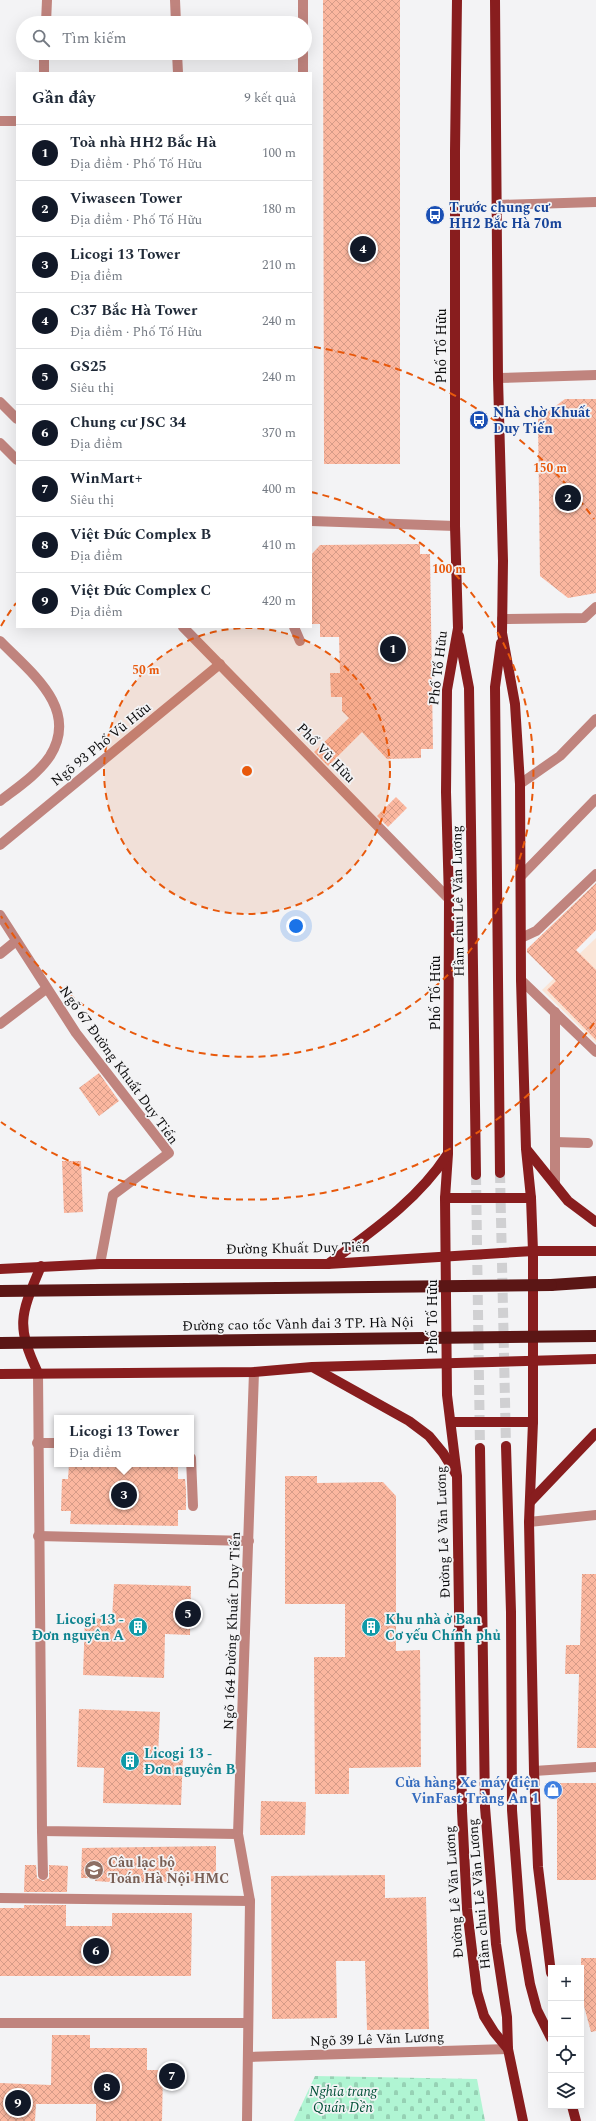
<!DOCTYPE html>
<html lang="vi">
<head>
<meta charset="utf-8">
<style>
  body { margin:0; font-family:Spectral,serif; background:#f2f2f3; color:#1f2937 }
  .controls { position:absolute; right:12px; bottom:12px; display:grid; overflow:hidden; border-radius:0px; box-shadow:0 4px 16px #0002 }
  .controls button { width:36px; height:36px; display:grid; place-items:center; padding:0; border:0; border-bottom:1px solid #e0e1e3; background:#fff; color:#1f2937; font:20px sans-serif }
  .you { position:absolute; left:296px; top:926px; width:14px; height:14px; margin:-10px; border:3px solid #fff; border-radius:50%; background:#1a73e8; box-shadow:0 0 0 6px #1a73e833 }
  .badge { display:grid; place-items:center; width:26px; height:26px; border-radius:50%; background:#111827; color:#fff; font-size:13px; font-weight:700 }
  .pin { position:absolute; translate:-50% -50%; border:2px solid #fff; box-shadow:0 1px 4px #0006 }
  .popup { position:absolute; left:54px; top:1415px; width:140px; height:52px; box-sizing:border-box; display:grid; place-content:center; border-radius:0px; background:#fff; filter:drop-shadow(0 1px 3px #0005); font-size:13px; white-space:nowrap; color:#747a83 }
  .popup b { font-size:15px; color:#1f2937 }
  .popup::after { content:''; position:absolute; left:50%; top:100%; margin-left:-8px; border:8px solid transparent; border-top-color:#fff }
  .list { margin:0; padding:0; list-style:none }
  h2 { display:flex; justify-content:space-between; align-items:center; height:52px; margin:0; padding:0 16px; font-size:17px }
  h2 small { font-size:13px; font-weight:400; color:#747a83 }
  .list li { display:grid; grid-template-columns:26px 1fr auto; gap:12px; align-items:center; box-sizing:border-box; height:56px; padding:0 16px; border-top:1px solid #e0e1e3 }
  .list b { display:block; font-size:15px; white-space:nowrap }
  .list p { margin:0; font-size:13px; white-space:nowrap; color:#747a83 }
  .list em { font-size:13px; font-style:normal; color:#747a83 }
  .icon { flex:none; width:22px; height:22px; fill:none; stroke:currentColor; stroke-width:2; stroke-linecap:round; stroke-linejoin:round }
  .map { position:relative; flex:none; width:596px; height:2121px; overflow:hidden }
  .search { position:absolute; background:#fff; box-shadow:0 4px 16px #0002; left:16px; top:16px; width:296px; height:44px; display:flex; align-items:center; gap:10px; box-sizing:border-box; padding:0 14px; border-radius:22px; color:#747a83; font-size:15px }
  .panel { position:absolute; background:#fff; box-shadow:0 4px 16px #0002; left:16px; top:72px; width:296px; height:556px; border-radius:0px }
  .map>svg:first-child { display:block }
  .commercial { fill:#fae5d7 }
  .cemetery { fill:url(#cemetery-stones) }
  .building { fill:url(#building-cross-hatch) }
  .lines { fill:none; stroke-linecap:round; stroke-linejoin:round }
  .major-tunnel { stroke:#d0d0d2; stroke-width:10; stroke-dasharray:10 5; stroke-linecap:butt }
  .minor { stroke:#c0847e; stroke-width:10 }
  .major { stroke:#881d1e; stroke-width:10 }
  .highway { stroke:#5b1615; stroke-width:12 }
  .highway-bridge { stroke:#5b1615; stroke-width:12 }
  .ring { fill:none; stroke:#e8590c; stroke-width:2; stroke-dasharray:7 5 }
  .labels { text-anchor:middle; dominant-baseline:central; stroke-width:3.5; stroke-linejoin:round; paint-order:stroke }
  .transit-label { font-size:14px; font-weight:bold; fill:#164399; stroke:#f3f3f5; text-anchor:start }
  .street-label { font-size:14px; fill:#0d0d0e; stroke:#f3f3f5 }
  .culture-label { font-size:14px; font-weight:bold; fill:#0d838f; stroke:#f3f3f5; text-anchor:start }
  .shop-label { font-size:14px; font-weight:bold; fill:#366cbe; stroke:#f3f3f5; text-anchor:end }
  .education-label { font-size:14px; font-weight:bold; fill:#785e54; stroke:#f3f3f5; text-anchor:start }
  .park-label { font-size:14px; font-style:italic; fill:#015137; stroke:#f3f3f5 }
  .centre { fill:#e8590c; stroke:#f3f3f5; stroke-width:2 }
  .ring-label { font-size:12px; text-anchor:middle; font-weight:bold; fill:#e8590c; stroke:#f3f3f5; stroke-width:3.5; stroke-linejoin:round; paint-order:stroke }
</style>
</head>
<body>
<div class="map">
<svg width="596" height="2121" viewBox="0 0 596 2121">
  <defs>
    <pattern id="cemetery-stones" width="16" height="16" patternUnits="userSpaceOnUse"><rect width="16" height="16" fill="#b0f5d3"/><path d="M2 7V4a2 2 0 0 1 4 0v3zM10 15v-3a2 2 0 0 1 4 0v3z" fill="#96d1b4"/></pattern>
    <pattern id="building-cross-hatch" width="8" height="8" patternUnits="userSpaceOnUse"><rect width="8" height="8" fill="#fbb79f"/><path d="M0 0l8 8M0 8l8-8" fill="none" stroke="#d69c88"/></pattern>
  </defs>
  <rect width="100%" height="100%" fill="#f3f3f5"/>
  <polygon class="commercial" points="596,938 596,1043 542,990"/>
  <polygon class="cemetery" points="315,2076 477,2079 485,2121 294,2121"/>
  <g class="building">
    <polygon points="323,0 400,0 400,464 324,464"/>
    <polygon points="565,399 596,399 596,593 568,598 540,576 538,419"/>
    <polygon points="420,544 420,554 430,554 433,749 421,749 421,758 387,759 362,732 328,766 314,752 349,718 342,711 342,697 331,697 330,673 340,673 339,637 320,637 320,624 311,624 311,555 320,545"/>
    <polygon points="396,797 407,808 388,827 377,816"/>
    <polygon points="596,883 596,930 576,950 596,970 596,1040 547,990 556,981 527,952 527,949"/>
    <polygon points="99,1073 119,1101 99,1116 79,1088"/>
    <polygon points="62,1161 81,1161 83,1212 64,1213"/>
    <polygon points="69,1464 178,1464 178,1479 185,1479 186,1490 186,1510 178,1510 178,1526 70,1524 71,1511 61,1511 62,1479 68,1479"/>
    <polygon points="285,1476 317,1476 317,1483 383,1482 396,1496 396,1651 420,1650 421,1767 349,1768 349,1794 315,1794 314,1657 345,1657 345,1604 285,1604"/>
    <polygon points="582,1574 596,1574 596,1748 577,1748 579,1674 565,1674 566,1645 580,1645"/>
    <polygon points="114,1584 191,1586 190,1635 165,1634 164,1678 83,1675 85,1618 112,1619"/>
    <polygon points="79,1709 160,1712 158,1755 183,1756 181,1805 103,1803 104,1768 77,1767"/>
    <rect x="557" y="1783" width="39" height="97"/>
    <polygon points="261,1801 306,1802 305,1835 260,1835"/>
    <polygon points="216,1846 216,1881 124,1883 95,1881 95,1878 81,1878 82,1848"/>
    <polygon points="25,1865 36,1865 37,1878 43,1881 49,1878 49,1865 68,1866 67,1892 24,1892"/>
    <polygon points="385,1875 385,1898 426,1897 429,2029 367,2030 365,1961 336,1961 337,2018 272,2019 271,1876"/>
    <polygon points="24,1905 66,1905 66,1926 112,1926 112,1913 192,1913 191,1976 0,1976 0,1908 24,1908"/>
    <polygon points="581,1958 596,1958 596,2031 591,2032 581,1995"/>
    <polygon points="52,2035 90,2035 90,2048 147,2048 147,2070 163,2070 162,2121 96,2121 96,2104 36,2104 35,2121 0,2121 0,2083 51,2085"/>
  </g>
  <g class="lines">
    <g class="major-tunnel">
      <polyline points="500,1173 506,1446"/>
      <polyline points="476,1175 480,1448"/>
    </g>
    <g class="minor">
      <polyline points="175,0 176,23"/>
      <polyline points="303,0 303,23"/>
      <polyline points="46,23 47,0"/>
      <polyline points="177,53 178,73"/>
      <polyline points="303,53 303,73"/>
      <polyline points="44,73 44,53"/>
      <polyline points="0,121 17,121"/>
      <polyline points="497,205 596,202"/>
      <polyline points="498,378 596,375"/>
      <polyline points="0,402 17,419"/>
      <polyline points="0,443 17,460"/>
      <polyline points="311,521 455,526"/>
      <polyline points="502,619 584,618 596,607"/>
      <polyline points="183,627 449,899"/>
      <polyline points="294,627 300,641"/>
      <path d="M0 641C30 672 80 708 50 756 38 774 17 788 0 801"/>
      <polyline points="520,784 560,756 596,719"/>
      <polyline points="0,845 220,664"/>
      <polyline points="521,876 596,799"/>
      <polyline points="0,915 76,1033 169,1153 113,1195 100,1264"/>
      <polyline points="521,938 536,931 596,874"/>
      <polyline points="0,954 16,941"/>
      <polyline points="521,980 596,1052"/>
      <polyline points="0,1024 46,989"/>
      <polyline points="555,1142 588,1143"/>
      <polyline points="555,1185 555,1012"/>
      <polyline points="38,1373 42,1831 238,1834"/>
      <polyline points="37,1443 57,1443"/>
      <polyline points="191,1458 193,1506"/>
      <polyline points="529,1522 596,1515"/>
      <polyline points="38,1536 249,1541"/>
      <polyline points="534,1771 596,1767"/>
      <polyline points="42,1831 43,1875"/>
      <polyline points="0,1898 250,1901"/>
      <polyline points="0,2023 248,2023"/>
      <polyline points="248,2057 508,2049"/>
      <polyline points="247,2121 250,1901 238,1834 254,1372"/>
    </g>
    <g class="major">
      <polyline points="457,0 455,151 455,526 458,628 447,690 446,792 449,899 448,1154 445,1198 447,1395 457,1476 462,1811 467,1909 477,1992 484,2016 494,2032 508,2049 523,2121"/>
      <polyline points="495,0 498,378 503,561 502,633 515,704 520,784 521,980 526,1149 531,1198 533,1251 533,1422 529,1522 534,1771 538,1867 551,1973"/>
      <polyline points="459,636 469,688 476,1175"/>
      <polyline points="527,1150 568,1201 596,1222"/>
      <polyline points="500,1173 495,687 501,643"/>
      <polyline points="445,1198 531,1198"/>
      <path d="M328 1264C371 1232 417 1201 447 1155"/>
      <polyline points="0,1269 100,1264 328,1264 533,1251 596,1251"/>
      <polyline points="314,1368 409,1421 429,1436 443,1453 456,1474"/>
      <path d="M38 1373C15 1324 21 1314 41 1266"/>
      <polyline points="0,1374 254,1372 312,1367 596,1359"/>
      <polyline points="451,1422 533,1422"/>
      <polyline points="506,1446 511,1612 512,1810 521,1930 530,1984 537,2010 551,2038"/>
      <polyline points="480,1448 485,1807 496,1944 507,2017 508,2049"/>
      <polyline points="531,1501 596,1433"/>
      <polyline points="572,2106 576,2121"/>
    </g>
    <polyline class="highway" points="551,1285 596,1282"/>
    <g class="highway-bridge">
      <polyline points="0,1291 551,1285"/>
      <polyline points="0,1343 596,1336"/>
    </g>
  </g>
  <circle cx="247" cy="771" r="143" fill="#e8590c" fill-opacity=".12"/>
  <g class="ring">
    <circle cx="247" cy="771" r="143"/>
    <path d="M1 626A286 286 0 0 1 16 603M311 492A286 286 0 1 1 1 916"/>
    <path d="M594 1023A429 429 0 0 1 1 1122M314 347A429 429 0 0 1 594 519"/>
  </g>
  <defs>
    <symbol id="bus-disc" viewBox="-11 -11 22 22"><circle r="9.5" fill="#1a4fb4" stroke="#f3f3f5"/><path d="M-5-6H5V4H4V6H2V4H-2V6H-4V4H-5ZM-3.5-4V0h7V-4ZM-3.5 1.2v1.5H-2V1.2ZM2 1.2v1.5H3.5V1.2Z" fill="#fff"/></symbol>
    <symbol id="building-disc" viewBox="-11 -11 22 22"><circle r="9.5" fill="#0f9aa8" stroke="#f3f3f5"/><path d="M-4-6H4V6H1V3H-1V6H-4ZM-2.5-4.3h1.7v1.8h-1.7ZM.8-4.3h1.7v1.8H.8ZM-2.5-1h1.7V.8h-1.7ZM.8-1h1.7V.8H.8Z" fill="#fff"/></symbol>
    <symbol id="shop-disc" viewBox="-11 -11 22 22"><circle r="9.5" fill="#3f7fe0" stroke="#f3f3f5"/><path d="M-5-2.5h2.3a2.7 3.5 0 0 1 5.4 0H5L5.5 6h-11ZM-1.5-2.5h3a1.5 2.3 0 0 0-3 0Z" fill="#fff"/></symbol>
    <symbol id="school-disc" viewBox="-11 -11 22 22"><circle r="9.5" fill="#8d6e63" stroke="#f3f3f5"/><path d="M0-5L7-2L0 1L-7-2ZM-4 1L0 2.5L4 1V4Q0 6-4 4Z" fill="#fff"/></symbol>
  </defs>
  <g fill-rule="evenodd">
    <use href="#bus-disc" x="424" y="204" width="22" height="22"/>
    <use href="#bus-disc" x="468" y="409" width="22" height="22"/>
    <use href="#building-disc" x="127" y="1616" width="22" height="22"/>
    <use href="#building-disc" x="360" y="1616" width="22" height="22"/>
    <use href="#building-disc" x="119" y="1750" width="22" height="22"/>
    <use href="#shop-disc" x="542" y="1779" width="22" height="22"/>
    <use href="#school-disc" x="83" y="1859" width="22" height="22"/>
  </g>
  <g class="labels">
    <g class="transit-label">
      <text x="449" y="207">Trước chung cư<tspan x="449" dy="16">HH2 Bắc Hà 70m</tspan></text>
      <text x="493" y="412">Nhà chờ Khuất<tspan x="493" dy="16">Duy Tiến</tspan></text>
    </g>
    <g class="street-label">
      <text transform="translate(441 346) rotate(-90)">Phố Tố Hữu</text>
      <text transform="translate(438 668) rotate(-83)">Phố Tố Hữu</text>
      <text transform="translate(101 744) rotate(-39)">Ngõ 93 Phố Vũ Hữu</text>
      <text transform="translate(326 753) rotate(46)">Phố Vũ Hữu</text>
      <text transform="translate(458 901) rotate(-91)">Hầm chui Lê Văn Lương</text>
      <text transform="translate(435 993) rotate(-90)">Phố Tố Hữu</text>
      <text transform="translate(119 1065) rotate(54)">Ngõ 67 Đường Khuất Duy Tiến</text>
      <text transform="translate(298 1248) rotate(-1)">Đường Khuất Duy Tiến</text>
      <text transform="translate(432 1317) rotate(-90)">Phố Tố Hữu</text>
      <text transform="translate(298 1324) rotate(-1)">Đường cao tốc Vành đai 3 TP. Hà Nội</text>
      <text transform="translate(443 1532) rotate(-92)">Đường Lê Văn Lương</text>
      <text transform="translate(232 1631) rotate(-88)">Ngõ 164 Đường Khuất Duy Tiến</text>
      <text transform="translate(454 1892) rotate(-94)">Đường Lê Văn Lương</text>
      <text transform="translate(479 1894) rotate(-95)">Hầm chui Lê Văn Lương</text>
      <text transform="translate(377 2039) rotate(-2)">Ngõ 39 Lê Văn Lương</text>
    </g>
    <g class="culture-label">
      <text x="124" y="1619" text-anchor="end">Licogi 13 -<tspan x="124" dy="16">Đơn nguyên A</tspan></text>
      <text x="385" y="1619">Khu nhà ở Ban<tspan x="385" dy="16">Cơ yếu Chính phủ</tspan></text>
      <text x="144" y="1753">Licogi 13 -<tspan x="144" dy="16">Đơn nguyên B</tspan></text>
    </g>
    <g class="shop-label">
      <text x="539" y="1782">Cửa hàng Xe máy điện<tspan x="539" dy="16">VinFast Tràng An 1</tspan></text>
    </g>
    <g class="education-label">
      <text x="108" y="1862">Câu lạc bộ<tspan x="108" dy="16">Toán Hà Nội HMC</tspan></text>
    </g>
    <g class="park-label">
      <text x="343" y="2091">Nghĩa trang<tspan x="343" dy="16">Quán Dền</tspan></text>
    </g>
  </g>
  <circle cx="247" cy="771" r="6" class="centre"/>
  <g class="ring-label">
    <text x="550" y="472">150 m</text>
    <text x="449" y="573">100 m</text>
    <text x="146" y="674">50 m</text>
  </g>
</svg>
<div class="controls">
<button>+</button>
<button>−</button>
<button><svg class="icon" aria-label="locate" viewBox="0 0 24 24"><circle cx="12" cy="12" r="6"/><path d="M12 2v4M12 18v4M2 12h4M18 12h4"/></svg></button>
<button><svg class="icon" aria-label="layers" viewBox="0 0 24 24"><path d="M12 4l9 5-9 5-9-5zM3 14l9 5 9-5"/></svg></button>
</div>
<div class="you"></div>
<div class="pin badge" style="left:393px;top:649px">1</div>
<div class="pin badge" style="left:568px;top:498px">2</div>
<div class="pin badge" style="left:124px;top:1495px">3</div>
<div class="popup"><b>Licogi 13 Tower</b>Địa điểm</div>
<div class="pin badge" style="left:363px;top:249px">4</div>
<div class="pin badge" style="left:188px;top:1614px">5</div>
<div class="pin badge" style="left:96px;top:1951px">6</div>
<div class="pin badge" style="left:172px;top:2076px">7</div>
<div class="pin badge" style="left:107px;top:2087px">8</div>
<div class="pin badge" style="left:18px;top:2103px">9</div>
<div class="search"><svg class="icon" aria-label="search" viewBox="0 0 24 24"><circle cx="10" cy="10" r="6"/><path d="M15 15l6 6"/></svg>Tìm kiếm</div>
<section class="panel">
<h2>Gần đây<small>9 kết quả</small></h2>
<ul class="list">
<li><span class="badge">1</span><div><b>Toà nhà HH2 Bắc Hà</b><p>Địa điểm · Phố Tố Hữu</p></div><em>100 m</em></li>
<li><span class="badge">2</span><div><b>Viwaseen Tower</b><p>Địa điểm · Phố Tố Hữu</p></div><em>180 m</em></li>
<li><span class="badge">3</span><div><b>Licogi 13 Tower</b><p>Địa điểm</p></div><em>210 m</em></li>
<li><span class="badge">4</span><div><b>C37 Bắc Hà Tower</b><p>Địa điểm · Phố Tố Hữu</p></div><em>240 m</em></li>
<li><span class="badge">5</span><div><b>GS25</b><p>Siêu thị</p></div><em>240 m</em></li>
<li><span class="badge">6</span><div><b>Chung cư JSC 34</b><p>Địa điểm</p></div><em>370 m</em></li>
<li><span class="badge">7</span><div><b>WinMart+</b><p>Siêu thị</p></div><em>400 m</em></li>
<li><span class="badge">8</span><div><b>Việt Đức Complex B</b><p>Địa điểm</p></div><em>410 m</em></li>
<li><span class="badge">9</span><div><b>Việt Đức Complex C</b><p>Địa điểm</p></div><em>420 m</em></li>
</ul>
</section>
</div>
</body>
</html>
